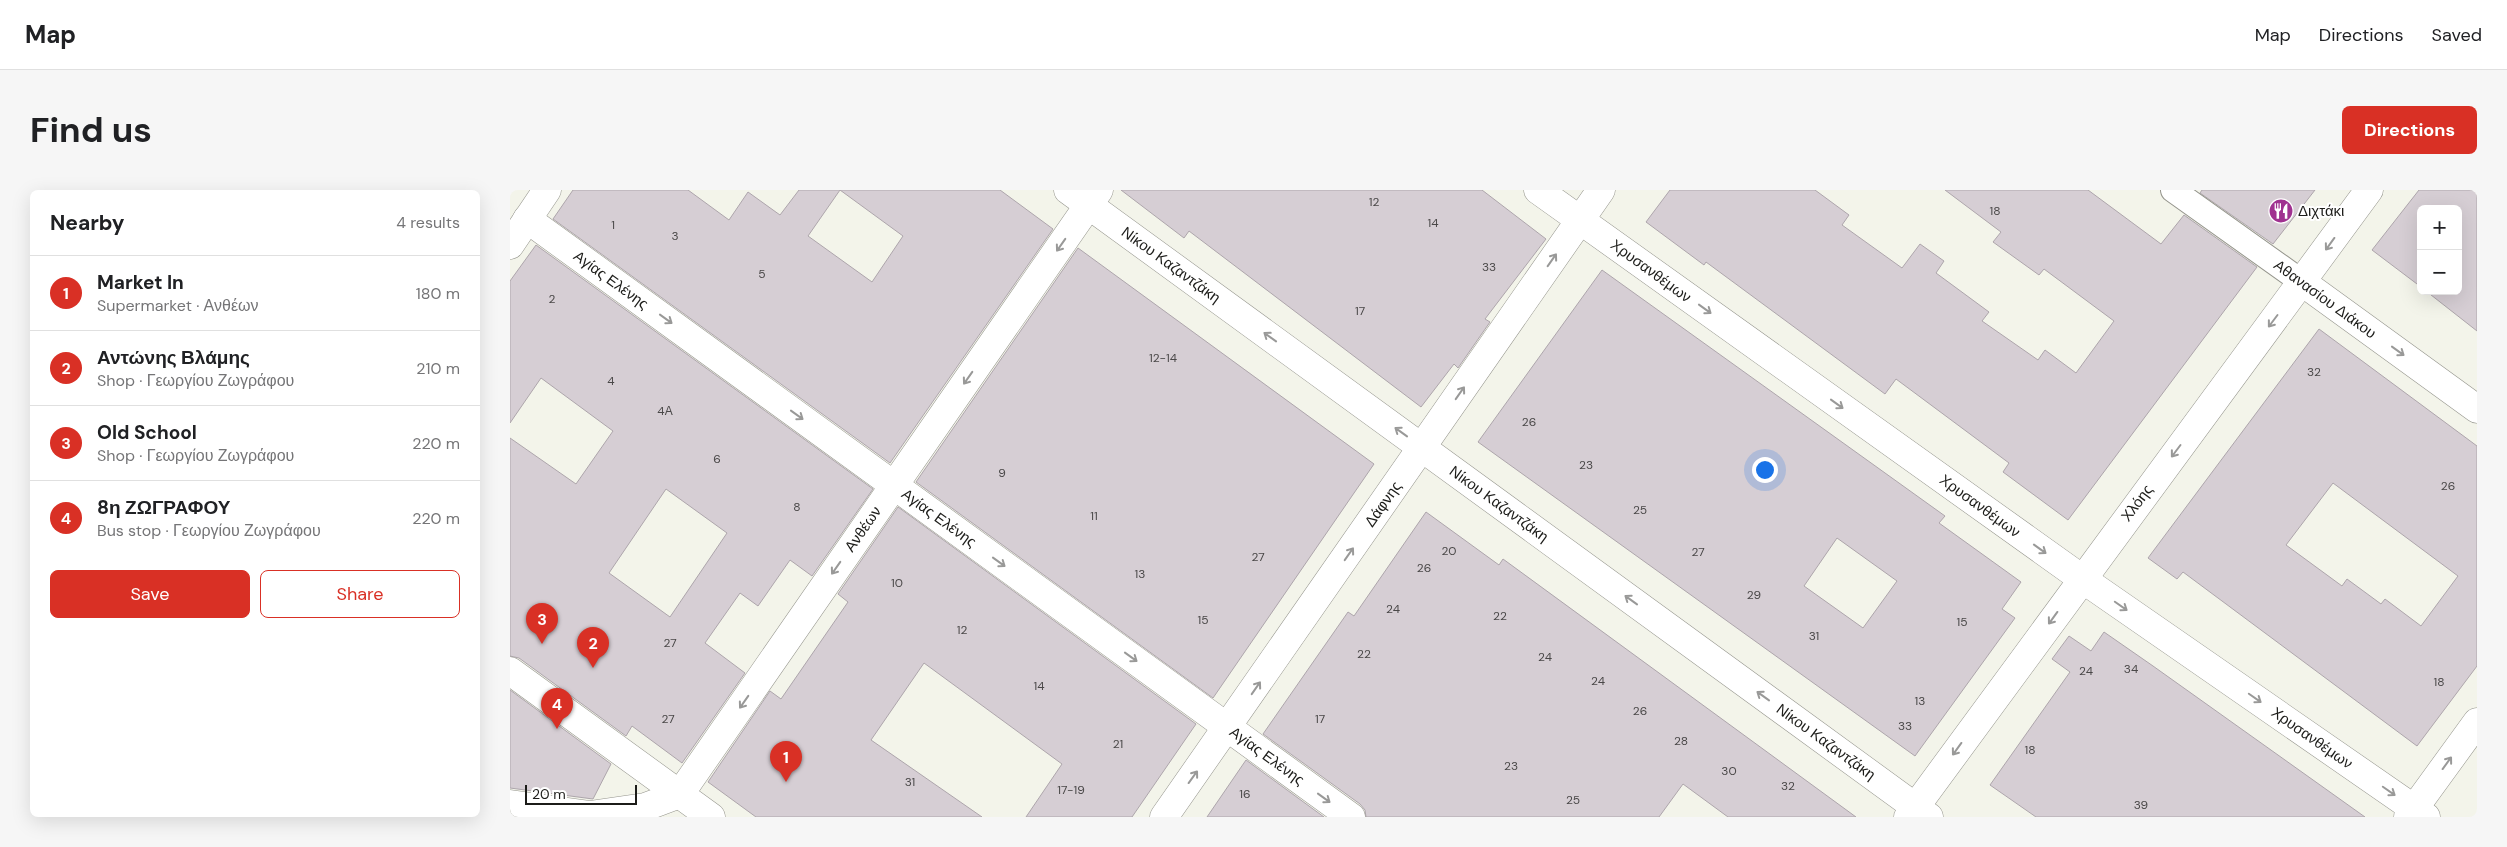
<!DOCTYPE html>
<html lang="en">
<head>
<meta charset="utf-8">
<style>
  body { margin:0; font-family:"DM Sans",sans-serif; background:#f6f6f6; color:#202124 }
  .controls { position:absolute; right:15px; top:15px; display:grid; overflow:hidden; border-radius:8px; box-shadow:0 5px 20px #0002 }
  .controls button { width:45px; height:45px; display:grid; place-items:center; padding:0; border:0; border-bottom:1px solid #e0e0e0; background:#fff; color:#202124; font:25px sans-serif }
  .scale { position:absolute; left:15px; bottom:12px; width:112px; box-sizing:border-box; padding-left:5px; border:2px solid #1c1c19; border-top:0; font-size:14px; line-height:18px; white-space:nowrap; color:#1c1c19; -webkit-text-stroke:4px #fff; paint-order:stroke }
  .you { position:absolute; left:1254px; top:279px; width:18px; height:18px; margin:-12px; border:4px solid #fff; border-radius:50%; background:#1a73e8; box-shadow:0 0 0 8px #1a73e833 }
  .badge { display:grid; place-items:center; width:32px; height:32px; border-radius:50%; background:#d93025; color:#fff; font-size:16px; font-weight:700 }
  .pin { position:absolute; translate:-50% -41px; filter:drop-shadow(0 1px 2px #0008) }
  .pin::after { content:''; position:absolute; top:26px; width:18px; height:15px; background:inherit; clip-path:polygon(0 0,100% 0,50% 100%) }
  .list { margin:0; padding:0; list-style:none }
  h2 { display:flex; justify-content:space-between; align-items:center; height:65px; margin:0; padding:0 20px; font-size:21px }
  h2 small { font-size:16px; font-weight:400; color:#757577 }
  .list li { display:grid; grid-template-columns:32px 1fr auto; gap:15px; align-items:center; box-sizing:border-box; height:75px; padding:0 20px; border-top:1px solid #e0e0e0 }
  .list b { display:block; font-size:19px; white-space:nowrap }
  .list p { margin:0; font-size:16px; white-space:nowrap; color:#757577 }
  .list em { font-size:16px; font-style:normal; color:#757577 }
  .actions { display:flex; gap:10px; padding:15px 20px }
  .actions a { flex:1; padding:11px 0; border:1px solid #d93025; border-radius:8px; text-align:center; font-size:18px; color:#d93025 }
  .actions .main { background:#d93025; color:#fff }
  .map { position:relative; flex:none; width:1967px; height:627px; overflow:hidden; border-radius:8px }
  header { display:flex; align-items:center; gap:30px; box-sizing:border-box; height:70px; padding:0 25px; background:#fff; border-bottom:1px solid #e0e0e0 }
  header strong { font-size:24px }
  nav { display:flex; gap:28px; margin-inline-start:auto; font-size:18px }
  .intro { display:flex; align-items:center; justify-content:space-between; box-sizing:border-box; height:120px; padding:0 30px }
  h1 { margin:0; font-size:35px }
  .button { padding:12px 22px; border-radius:8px; background:#d93025; color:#fff; font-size:18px; font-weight:700 }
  main { display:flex; gap:30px; padding:0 30px }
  aside { flex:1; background:#fff; border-radius:8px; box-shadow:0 5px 20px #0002 }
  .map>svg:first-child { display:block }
  .building { fill:#d6ced4; stroke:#ada5ab; fill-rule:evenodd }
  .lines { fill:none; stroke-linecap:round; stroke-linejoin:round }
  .pedestrian-casing { stroke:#95958d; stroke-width:26 }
  .minor-casing { stroke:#95958d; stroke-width:29 }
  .tertiary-casing { stroke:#95958d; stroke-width:29 }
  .pedestrian { stroke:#fff; stroke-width:24 }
  .minor { stroke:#fff; stroke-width:28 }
  .tertiary { stroke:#fff; stroke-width:28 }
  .oneway { stroke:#999998 }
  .labels { text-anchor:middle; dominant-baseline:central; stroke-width:4; stroke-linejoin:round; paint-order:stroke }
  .number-label { font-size:12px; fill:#4a4848 }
  .poi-label { font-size:15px; fill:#1c1c19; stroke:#fff; text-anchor:start }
  .street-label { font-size:15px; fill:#1c1c19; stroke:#fff }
</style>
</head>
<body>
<header>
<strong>Map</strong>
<nav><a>Map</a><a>Directions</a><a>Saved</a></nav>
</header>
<div class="intro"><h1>Find us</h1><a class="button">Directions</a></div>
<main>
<aside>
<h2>Nearby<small>4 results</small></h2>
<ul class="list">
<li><span class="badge">1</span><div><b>Market In</b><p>Supermarket · Ανθέων</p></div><em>180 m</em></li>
<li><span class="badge">2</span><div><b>Αντώνης Βλάμης</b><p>Shop · Γεωργίου Ζωγράφου</p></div><em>210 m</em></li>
<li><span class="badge">3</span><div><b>Old School</b><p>Shop · Γεωργίου Ζωγράφου</p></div><em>220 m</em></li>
<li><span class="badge">4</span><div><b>8η ΖΩΓΡΑΦΟΥ</b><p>Bus stop · Γεωργίου Ζωγράφου</p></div><em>220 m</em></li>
</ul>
<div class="actions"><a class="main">Save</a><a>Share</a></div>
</aside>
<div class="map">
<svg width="1967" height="627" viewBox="0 0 1967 627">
  <rect width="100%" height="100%" fill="#f3f4ea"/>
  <g class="building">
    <polygon points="63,0 178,0 219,30 238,2 270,25 289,0 330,0 298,46 362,92 393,46 330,0 490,0 543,39 380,273 43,29"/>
    <polygon points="611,0 972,0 1036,49 975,129 980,132 948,178 944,174 911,217 679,41 674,48"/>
    <polygon points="1160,0 1305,0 1339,25 1332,35 1392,78 1410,54 1434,71 1426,83 1479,122 1472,131 1528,170 1535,160 1566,183 1604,131 1534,79 1529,85 1483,52 1491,42 1435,0 1578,0 1651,54 1674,25 1747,77 1558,330 1493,282 1499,273 1386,189 1375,204 1196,72 1194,75 1136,32"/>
    <polygon points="1692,0 1805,0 1763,54 1690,3"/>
    <polygon points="1909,0 1967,0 1967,141 1916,101 1948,101 1948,19 1911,19 1911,97 1862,60"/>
    <path d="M26 55 363 299 302 386 280 370 248 416 230 403 195 453 235 483 172 573 122 536 116 546 9 468 0 466V248L66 294 103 241 31 188 0 233V91ZM156 299 217 343 160 427 99 383Z"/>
    <polygon points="568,58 864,274 703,508 406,292"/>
    <path d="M1092 80 1435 326 1429 333 1511 392 1492 419 1505 428 1405 566 968 252ZM1327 348 1387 391 1353 438 1294 396Z"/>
    <path d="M1809 139 1967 256V476L1907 556 1673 382 1667 389 1638 368ZM1823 293 1948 386 1911 436 1875 409 1871 414 1837 389 1832 396 1776 355Z"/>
    <polygon points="388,317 686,534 622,627 516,627 552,574 414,473 361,550 472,627 246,627 198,592 260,501 271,509 338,412 328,404"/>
    <polygon points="916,322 989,375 993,369 1346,627 1218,627 1173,594 1149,627 856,627 855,620 850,614 753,544 838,422 844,426"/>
    <polygon points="1594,442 1643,476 1855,627 1526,627 1480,595 1560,482 1542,469 1559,446 1581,461"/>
    <polygon points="0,500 101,574 83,609 0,598"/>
    <polygon points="736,570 814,627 697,627"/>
  </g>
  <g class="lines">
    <defs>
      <polyline id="pedestrian" points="1663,0 1792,92"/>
      <g id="minor">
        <polyline points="558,0 1419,627"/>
        <polyline points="1028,0 1571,388 1916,627"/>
        <polyline points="17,29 841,627"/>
        <polyline points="0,55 37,0"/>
        <polyline points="1792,92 1967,219"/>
        <polyline points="0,614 80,625 135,617 170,604 589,0"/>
        <polyline points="654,627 1091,0"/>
        <polyline points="1398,627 1859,0"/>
        <polyline points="1898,627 1967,532"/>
      </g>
      <polyline id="tertiary" points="0,481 201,627"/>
    </defs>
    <use href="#pedestrian" class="pedestrian-casing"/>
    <use href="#minor" class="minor-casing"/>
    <use href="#tertiary" class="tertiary-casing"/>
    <use href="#pedestrian" class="pedestrian"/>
    <use href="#minor" class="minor"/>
    <use href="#tertiary" class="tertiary"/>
  </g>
  <defs><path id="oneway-shaft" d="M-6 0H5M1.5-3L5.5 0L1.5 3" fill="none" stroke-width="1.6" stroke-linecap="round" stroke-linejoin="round" transform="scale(1.25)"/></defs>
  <g class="oneway">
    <use href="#oneway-shaft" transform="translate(1820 54) rotate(126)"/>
    <use href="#oneway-shaft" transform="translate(551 55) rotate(125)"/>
    <use href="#oneway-shaft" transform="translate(1042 70) rotate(-55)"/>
    <use href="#oneway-shaft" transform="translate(1195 119) rotate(36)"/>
    <use href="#oneway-shaft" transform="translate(156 129) rotate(36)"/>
    <use href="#oneway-shaft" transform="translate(1763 131) rotate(127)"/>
    <use href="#oneway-shaft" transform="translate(760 147) rotate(-144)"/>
    <use href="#oneway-shaft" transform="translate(1888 161) rotate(36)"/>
    <use href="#oneway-shaft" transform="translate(458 188) rotate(125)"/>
    <use href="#oneway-shaft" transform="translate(950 203) rotate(-55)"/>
    <use href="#oneway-shaft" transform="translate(1327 214) rotate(36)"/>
    <use href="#oneway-shaft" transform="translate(287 225) rotate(36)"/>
    <use href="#oneway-shaft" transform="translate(891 242) rotate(-144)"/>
    <use href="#oneway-shaft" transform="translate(1666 261) rotate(127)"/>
    <use href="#oneway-shaft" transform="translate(1530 359) rotate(36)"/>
    <use href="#oneway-shaft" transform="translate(839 364) rotate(-55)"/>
    <use href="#oneway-shaft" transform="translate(489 372) rotate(36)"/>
    <use href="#oneway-shaft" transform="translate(326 378) rotate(125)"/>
    <use href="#oneway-shaft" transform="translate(1121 410) rotate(-144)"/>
    <use href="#oneway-shaft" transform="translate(1611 416) rotate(35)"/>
    <use href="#oneway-shaft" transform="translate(1543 428) rotate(126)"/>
    <use href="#oneway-shaft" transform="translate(621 467) rotate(36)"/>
    <use href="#oneway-shaft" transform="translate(746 498) rotate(-55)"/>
    <use href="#oneway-shaft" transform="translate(1253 506) rotate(-144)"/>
    <use href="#oneway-shaft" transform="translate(1745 508) rotate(35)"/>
    <use href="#oneway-shaft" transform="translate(234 512) rotate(125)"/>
    <use href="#oneway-shaft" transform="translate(1447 559) rotate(126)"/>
    <use href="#oneway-shaft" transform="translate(1937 573) rotate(-54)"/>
    <use href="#oneway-shaft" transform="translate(683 587) rotate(-54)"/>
    <use href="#oneway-shaft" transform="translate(1879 601) rotate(35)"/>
    <use href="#oneway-shaft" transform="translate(814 608) rotate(36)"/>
  </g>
  <defs>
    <symbol id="restaurant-disc" viewBox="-11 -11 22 22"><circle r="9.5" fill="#a03190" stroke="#fff"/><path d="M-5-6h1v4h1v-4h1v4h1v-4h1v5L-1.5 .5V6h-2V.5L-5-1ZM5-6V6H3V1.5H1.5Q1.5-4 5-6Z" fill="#fff"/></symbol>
  </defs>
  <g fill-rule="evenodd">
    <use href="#restaurant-disc" x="1757" y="7" width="28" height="28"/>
  </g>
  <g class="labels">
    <g class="number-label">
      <text x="864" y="12">12</text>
      <text x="1485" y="21">18</text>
      <text x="923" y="33">14</text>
      <text x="103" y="35">1</text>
      <text x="165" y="46">3</text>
      <text x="979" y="77">33</text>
      <text x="252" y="84">5</text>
      <text x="42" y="109">2</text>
      <text x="850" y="121">17</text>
      <text x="653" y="168">12-14</text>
      <text x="1804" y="182">32</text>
      <text x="101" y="191">4</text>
      <text x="155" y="221">4Α</text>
      <text x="1019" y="232">26</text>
      <text x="207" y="269">6</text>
      <text x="1076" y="275">23</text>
      <text x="492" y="283">9</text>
      <text x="1938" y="296">26</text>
      <text x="287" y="317">8</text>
      <text x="1130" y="320">25</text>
      <text x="584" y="326">11</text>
      <text x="939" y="361">20</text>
      <text x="1188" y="362">27</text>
      <text x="748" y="367">27</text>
      <text x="914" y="378">26</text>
      <text x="630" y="384">13</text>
      <text x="387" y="393">10</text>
      <text x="1244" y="405">29</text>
      <text x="883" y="419">24</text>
      <text x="990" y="426">22</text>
      <text x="693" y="430">15</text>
      <text x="1452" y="432">15</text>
      <text x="452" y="440">12</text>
      <text x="1304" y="446">31</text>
      <text x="160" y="453">27</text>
      <text x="854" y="464">22</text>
      <text x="1035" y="467">24</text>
      <text x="1621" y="479">34</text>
      <text x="1576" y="481">24</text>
      <text x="1088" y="491">24</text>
      <text x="1929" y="492">18</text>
      <text x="529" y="496">14</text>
      <text x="1410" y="511">13</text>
      <text x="1130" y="521">26</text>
      <text x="158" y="529">27</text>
      <text x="810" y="529">17</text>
      <text x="1395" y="536">33</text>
      <text x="1171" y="551">28</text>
      <text x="608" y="554">21</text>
      <text x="1520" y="560">18</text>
      <text x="1001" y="576">23</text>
      <text x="1219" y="581">30</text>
      <text x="400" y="592">31</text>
      <text x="1278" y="596">32</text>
      <text x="561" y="600">17-19</text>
      <text x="735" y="604">16</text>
      <text x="1063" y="610">25</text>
      <text x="1631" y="615">39</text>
    </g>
    <g class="poi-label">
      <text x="1788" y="21">Διχτάκι</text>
    </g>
    <g class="street-label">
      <text transform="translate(661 75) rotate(36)">Νίκου Καζαντζάκη</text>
      <text transform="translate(1141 81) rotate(36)">Χρυσανθέμων</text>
      <text transform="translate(101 90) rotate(36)">Αγίας Ελένης</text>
      <text transform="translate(1815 109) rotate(36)">Αθανασίου Διάκου</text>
      <text transform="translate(1627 313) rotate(-53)">Χλόης</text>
      <text transform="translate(873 314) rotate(-55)">Δάφνης</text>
      <text transform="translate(989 314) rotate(36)">Νίκου Καζαντζάκη</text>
      <text transform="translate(1470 316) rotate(36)">Χρυσανθέμων</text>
      <text transform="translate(429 328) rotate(36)">Αγίας Ελένης</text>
      <text transform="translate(353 339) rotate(-55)">Ανθέων</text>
      <text transform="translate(1802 548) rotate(35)">Χρυσανθέμων</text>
      <text transform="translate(1316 552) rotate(36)">Νίκου Καζαντζάκη</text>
      <text transform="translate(757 566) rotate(36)">Αγίας Ελένης</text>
    </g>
  </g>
</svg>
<div class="controls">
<button>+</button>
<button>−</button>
</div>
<div class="scale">20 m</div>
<div class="you"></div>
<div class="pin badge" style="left:276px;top:592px">1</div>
<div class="pin badge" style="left:83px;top:478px">2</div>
<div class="pin badge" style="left:32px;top:454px">3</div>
<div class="pin badge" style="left:47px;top:539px">4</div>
</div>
</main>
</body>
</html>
